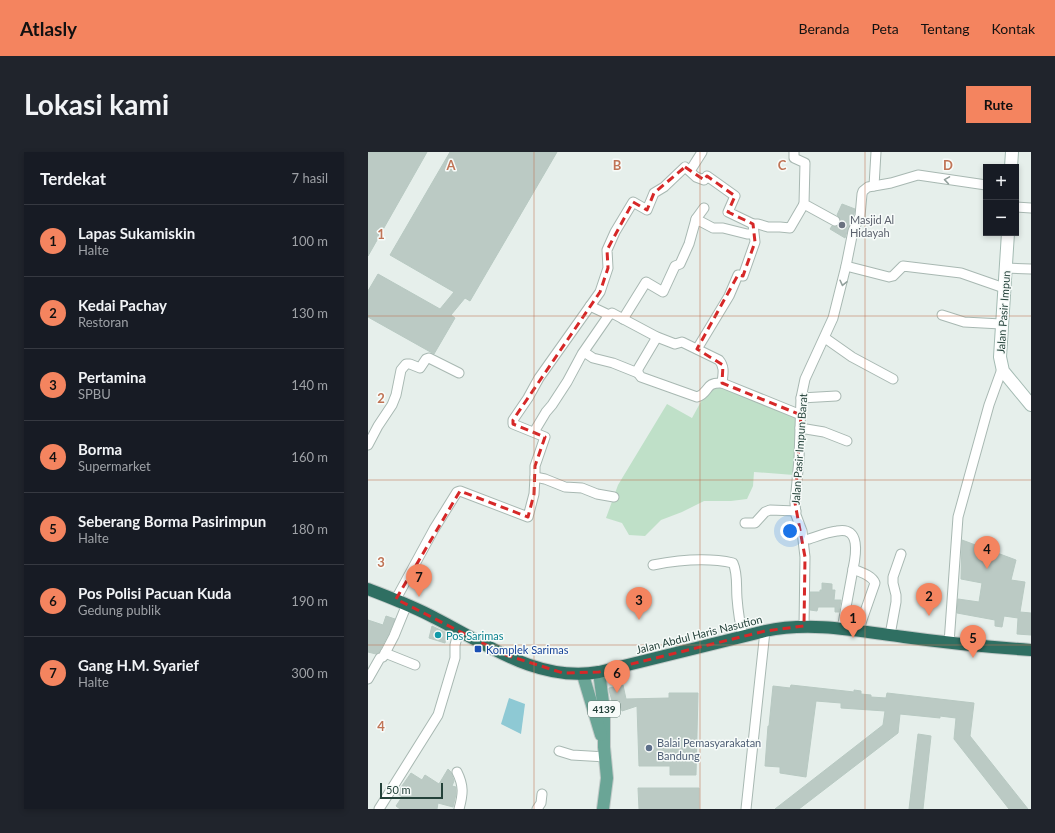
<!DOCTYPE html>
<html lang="id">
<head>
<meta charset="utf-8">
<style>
  body { margin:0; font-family:Lato,sans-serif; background:#20242c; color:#f1f3f6 }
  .controls { position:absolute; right:12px; top:12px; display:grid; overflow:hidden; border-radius:0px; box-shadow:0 2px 6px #0003 }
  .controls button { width:36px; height:36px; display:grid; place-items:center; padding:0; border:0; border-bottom:1px solid #363941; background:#171b24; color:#f1f3f6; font:20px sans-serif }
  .scale { position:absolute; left:12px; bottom:10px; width:63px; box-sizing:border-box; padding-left:4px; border:2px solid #24423a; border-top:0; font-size:11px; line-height:14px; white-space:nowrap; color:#24423a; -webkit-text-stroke:3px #f7fbf9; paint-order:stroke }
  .you { position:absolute; left:422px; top:379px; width:14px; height:14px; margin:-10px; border:3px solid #fff; border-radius:50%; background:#1a73e8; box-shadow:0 0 0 6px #1a73e833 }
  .badge { display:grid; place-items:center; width:26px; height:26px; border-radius:50%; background:#f4845f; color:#111; font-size:13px; font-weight:700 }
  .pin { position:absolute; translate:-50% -33px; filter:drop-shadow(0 1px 2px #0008) }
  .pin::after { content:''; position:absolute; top:21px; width:14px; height:12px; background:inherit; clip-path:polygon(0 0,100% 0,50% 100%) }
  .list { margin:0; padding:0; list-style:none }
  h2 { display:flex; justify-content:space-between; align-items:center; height:52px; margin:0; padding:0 16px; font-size:17px }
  h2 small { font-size:13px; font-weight:400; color:#9ea1a6 }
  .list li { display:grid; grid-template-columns:26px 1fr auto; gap:12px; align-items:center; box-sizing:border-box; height:72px; padding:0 16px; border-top:1px solid #363941 }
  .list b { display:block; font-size:15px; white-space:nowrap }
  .list p { margin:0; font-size:13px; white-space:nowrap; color:#9ea1a6 }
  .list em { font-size:13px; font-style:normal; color:#9ea1a6 }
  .map { position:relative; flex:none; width:663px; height:657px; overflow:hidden; border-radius:0px }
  header { display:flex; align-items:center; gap:24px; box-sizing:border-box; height:56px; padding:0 20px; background:#f4845f; color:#111 }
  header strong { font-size:19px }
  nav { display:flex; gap:22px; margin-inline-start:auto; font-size:14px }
  .intro { display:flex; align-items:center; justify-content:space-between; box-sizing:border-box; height:96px; padding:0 24px }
  h1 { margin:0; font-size:28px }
  .button { padding:10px 18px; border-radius:0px; background:#f4845f; color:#111; font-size:14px; font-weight:700 }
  main { display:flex; gap:24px; padding:0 24px }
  aside { flex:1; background:#171b24; border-radius:0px; box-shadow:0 2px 6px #0003 }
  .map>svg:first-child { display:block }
  .green { fill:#bfe0c8 }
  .water { fill:#8ec9d4 }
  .building { fill:#bbcac4; stroke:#b8c9c2 }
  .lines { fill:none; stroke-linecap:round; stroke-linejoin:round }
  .street-tunnel { stroke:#bfccc8; stroke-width:9; stroke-dasharray:9 4.5; stroke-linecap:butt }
  .street-casing { stroke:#a8b8b2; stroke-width:11 }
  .secondary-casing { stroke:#a4bbb3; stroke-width:14 }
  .primary-casing { stroke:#c2cac8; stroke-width:14 }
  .highway-casing { stroke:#c2cac8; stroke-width:14 }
  .street { stroke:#fff; stroke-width:9 }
  .secondary { stroke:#fff; stroke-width:12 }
  .primary { stroke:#6aa596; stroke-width:12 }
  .highway { stroke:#2f6f62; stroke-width:12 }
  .oneway { stroke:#92a09c }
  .marked { fill:none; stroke:#d62828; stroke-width:3; stroke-dasharray:8 5; stroke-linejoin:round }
  .grid { fill:none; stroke:#c07456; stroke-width:1; stroke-opacity:0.55 }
  .worship-dot { fill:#6b7280; stroke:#f7fbf9; stroke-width:1.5 }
  .culture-dot { fill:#0f9aa8; stroke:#f7fbf9; stroke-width:1.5 }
  .transit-dot { fill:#1a4fb4; stroke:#f7fbf9; stroke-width:1.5 }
  .service-dot { fill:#5c6f8a; stroke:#f7fbf9; stroke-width:1.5 }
  .labels { text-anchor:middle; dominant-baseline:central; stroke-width:3; stroke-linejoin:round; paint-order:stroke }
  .shield { fill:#f7fbf9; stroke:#637a73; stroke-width:1 }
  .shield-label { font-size:10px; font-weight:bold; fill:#24423a }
  .worship-label { font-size:11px; fill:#5b616d; stroke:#f7fbf9; text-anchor:start }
  .street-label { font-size:11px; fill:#24423a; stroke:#f7fbf9 }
  .culture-label { font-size:11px; fill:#0d838f; stroke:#f7fbf9; text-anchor:start }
  .transit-label { font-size:11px; fill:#164399; stroke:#f7fbf9; text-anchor:start }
  .service-label { font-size:11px; fill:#4e5e75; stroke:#f7fbf9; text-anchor:start }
  .grid-label { font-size:13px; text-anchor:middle; font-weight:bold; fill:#c07456; stroke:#f7fbf9; stroke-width:3; stroke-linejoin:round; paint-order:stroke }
</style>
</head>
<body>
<header>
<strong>Atlasly</strong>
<nav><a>Beranda</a><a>Peta</a><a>Tentang</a><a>Kontak</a></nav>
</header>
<div class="intro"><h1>Lokasi kami</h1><a class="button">Rute</a></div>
<main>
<aside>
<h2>Terdekat<small>7 hasil</small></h2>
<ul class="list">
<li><span class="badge">1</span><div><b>Lapas Sukamiskin</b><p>Halte</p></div><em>100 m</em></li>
<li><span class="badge">2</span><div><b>Kedai Pachay</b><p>Restoran</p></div><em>130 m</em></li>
<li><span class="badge">3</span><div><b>Pertamina</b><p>SPBU</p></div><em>140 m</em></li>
<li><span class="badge">4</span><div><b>Borma</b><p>Supermarket</p></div><em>160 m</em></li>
<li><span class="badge">5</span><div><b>Seberang Borma Pasirimpun</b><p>Halte</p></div><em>180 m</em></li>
<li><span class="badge">6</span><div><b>Pos Polisi Pacuan Kuda</b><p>Gedung publik</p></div><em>190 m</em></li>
<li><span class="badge">7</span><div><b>Gang H.M. Syarief</b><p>Halte</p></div><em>300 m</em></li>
</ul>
</aside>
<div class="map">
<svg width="663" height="657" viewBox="0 0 663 657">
  <rect width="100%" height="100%" fill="#e6efeb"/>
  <polygon class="green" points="341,235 353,235 429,264 426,323 386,320 385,334 379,347 363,349 336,349 314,360 293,368 277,384 261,383 254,371 238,366 250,333 299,252 324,266"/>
  <polygon class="water" points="141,546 157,552 153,582 133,572"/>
  <g class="building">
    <polygon points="0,0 59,0 0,104"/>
    <polygon points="82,0 189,0 102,149 97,146 83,163 87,166 66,202 0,165 0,139 10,122 72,157 86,140 22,103"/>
    <polygon points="474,52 487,57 486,62 480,76 477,86 462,77 464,74 468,75 472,72 472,66 469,63"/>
    <polygon points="594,388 648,408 643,428 657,430 652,460 663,461 663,483 649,482 650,466 636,464 634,475 627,474 627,468 589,461 590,447 611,450 614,431 593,427"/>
    <polygon points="454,431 464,432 464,438 467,438 466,448 473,448 471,460 467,460 467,455 450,455 449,459 442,458 442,440 452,440 452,438 454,438"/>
    <polygon points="18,464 27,467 21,481 11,500 8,502 0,500 0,468 15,473"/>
    <polygon points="64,474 79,481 77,491 61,486"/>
    <polygon points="255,533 258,547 301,546 301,541 330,541 328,623 302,623 302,614 271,614 269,554 254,559 250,548 244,549 241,538 241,536"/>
    <polygon points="423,533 486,540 486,538 493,539 493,542 503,543 503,545 518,546 519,541 606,551 602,584 660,657 641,657 586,587 588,566 572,564 572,566 532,562 530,581 431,657 407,657 515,573 517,559 473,556 473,551 448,549 438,625 412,621 412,615 397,614 400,574 401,574 405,534 422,536"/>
    <polygon points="550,582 563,584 555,657 541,657"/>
    <polygon points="80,617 83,620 86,629 84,634 88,635 88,642 85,655 70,651 69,657 32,657 28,654 34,645 29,641 43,621 54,628 57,623 71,632"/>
    <polygon points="270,636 331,636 331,657 271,657"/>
  </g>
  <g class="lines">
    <polyline class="street-tunnel" points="467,69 481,77"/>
    <defs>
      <g id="street">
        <polyline points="426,0 426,6 437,11 436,52 467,69"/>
        <polyline points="322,19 334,0"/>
        <polyline points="506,34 508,0"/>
        <polyline points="648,55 663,56"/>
        <polyline points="328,67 345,76 355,76 379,82 385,82"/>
        <polyline points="478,114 521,125 525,124 535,114 593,121 636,136"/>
        <polyline points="638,116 663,117"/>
        <path d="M222 154 241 163 244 161 289 185 307 192 314 190 351 208C357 215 355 222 354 231"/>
        <polyline points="574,163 596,170 633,172"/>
        <polyline points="255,167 278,130 295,140 307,114 312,112 321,92 328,67 336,56"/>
        <path d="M289 185 270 217V221L273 225 329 245C342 241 336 230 354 231L433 263"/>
        <polyline points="457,186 484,205 525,227"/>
        <polyline points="329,197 361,144 370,123 375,124 387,90 385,72"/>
        <polyline points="216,200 225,206 245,211 270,221"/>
        <polyline points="433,246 468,244"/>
        <polyline points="432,276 456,280 479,289"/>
        <polyline points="166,280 178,260 184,253 199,230 214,202 241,163"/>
        <polyline points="0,293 10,274 24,253 28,243 33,218 38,212 42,212 52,216 58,207 61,206 91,221"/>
        <polyline points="167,325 177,327 197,335 214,336 229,342 246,345"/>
        <polyline points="377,371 387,371 397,360 402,358 428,359"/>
        <path d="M441 387C450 384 460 380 469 379 493 374 488 403 485 417 492 420 504 423 507 431L494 468 491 479"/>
        <path d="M285 413C311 408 338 405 365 411 370 422 368 434 369 446 370 459 372 472 375 484"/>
        <polyline points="28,447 66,377 89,340 92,339 160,365 166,342 167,325 167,314 177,285 145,272 145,268 160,246 171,226 232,140 240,116 239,98 247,80 265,50 279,58 286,41 296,35 317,15 328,25 336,28 339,24 367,44 360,60 385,72 390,72 400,75 412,75 422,76 436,52"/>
        <polyline points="436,474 437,405 434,379 428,363 427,351 431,307 433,246 437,227 465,166 478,114 485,79 492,64 494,42 495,39 500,35 523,31 550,23 618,33"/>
        <polyline points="474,477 485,417"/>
        <polyline points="522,483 528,450 528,443 525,431 525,425 533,402"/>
        <polyline points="581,491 590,365 621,253 634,217"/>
        <polyline points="17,501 47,513"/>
        <polyline points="0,527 12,506 15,505 26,484 39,452"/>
        <polyline points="191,599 204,603 238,605"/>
        <path d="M89 620C96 634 95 642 91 657"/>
        <polyline points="11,657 70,563 87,506 87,493 91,478"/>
        <polyline points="169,657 173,651 174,642"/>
        <polyline points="378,657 397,479"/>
      </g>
      <g id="secondary">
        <polyline points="643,15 644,0"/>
        <polyline points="640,81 632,205 635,219 663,253"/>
      </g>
      <g id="primary">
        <polyline points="231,520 236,558 236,595 239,626 235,657"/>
        <polyline points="215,523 233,583"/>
      </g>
      <path id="highway" d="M0 437C23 446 45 454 67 466 118 492 171 531 231 520L397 479C443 469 490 479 536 485 578 491 621 495 663 498"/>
    </defs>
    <use href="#street" class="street-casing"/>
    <use href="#secondary" class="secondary-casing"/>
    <use href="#primary" class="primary-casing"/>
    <use href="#highway" class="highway-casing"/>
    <use href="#street" class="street"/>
    <use href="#secondary" class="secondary"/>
    <use href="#primary" class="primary"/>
    <use href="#highway" class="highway"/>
  </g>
  <defs><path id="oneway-chevron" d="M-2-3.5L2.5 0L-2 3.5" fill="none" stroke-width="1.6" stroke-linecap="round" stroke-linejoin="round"/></defs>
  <g class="oneway">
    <use href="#oneway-chevron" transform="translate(579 28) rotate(-171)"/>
    <use href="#oneway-chevron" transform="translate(475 131) rotate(103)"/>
  </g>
  <path class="marked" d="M317 15 336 28 339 24 367 44 360 60 385 72 387 90 375 124 370 123 329 197 355 213 354 231 433 263 427 351 437 405 436 474 397 479 231 520 195 521 138 503 28 447 92 339 160 365 166 342 167 314 177 285 145 272V268L232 140 240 116 239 98 265 50 279 58 286 41Z"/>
  <path class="grid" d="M166 0V657M332 0V657M497 0V657M0 164H663M0 328H663M0 493H663"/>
  <circle class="worship-dot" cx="474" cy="73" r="4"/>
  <circle class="culture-dot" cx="70" cy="483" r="4"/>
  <rect class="transit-dot" x="106" y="493" width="8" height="8" rx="2"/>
  <circle class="service-dot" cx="281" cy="596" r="4"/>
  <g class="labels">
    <rect class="shield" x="220" y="549" width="32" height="16" rx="3"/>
    <g class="shield-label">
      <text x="236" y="557">4139</text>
    </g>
    <g class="worship-label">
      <text x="482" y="67">Masjid Al<tspan x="482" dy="13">Hidayah</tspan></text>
    </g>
    <g class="street-label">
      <text transform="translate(635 160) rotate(-86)">Jalan Pasir Impun</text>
      <text transform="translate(431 297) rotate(-86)">Jalan Pasir Impun Barat</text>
      <text transform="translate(331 482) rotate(-14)">Jalan Abdul Haris Nasution</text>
    </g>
    <g class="culture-label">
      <text x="78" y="483">Pos Sarimas</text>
    </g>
    <g class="transit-label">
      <text x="118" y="497">Komplek Sarimas</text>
    </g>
    <g class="service-label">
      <text x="289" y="590">Balai Pemasyarakatan<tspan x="289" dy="13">Bandung</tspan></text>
    </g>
  </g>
  <g class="grid-label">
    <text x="83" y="18">A</text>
    <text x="249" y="18">B</text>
    <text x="414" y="18">C</text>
    <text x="580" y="18">D</text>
    <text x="13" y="87">1</text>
    <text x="13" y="251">2</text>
    <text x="13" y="415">3</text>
    <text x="13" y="579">4</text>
  </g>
</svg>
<div class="controls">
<button>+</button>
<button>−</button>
</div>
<div class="scale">50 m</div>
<div class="you"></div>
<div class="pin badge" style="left:485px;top:486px">1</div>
<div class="pin badge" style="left:561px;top:464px">2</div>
<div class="pin badge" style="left:271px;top:468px">3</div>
<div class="pin badge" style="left:619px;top:417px">4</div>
<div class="pin badge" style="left:605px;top:506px">5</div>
<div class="pin badge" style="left:249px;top:541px">6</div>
<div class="pin badge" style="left:51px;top:445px">7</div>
</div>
</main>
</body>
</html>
